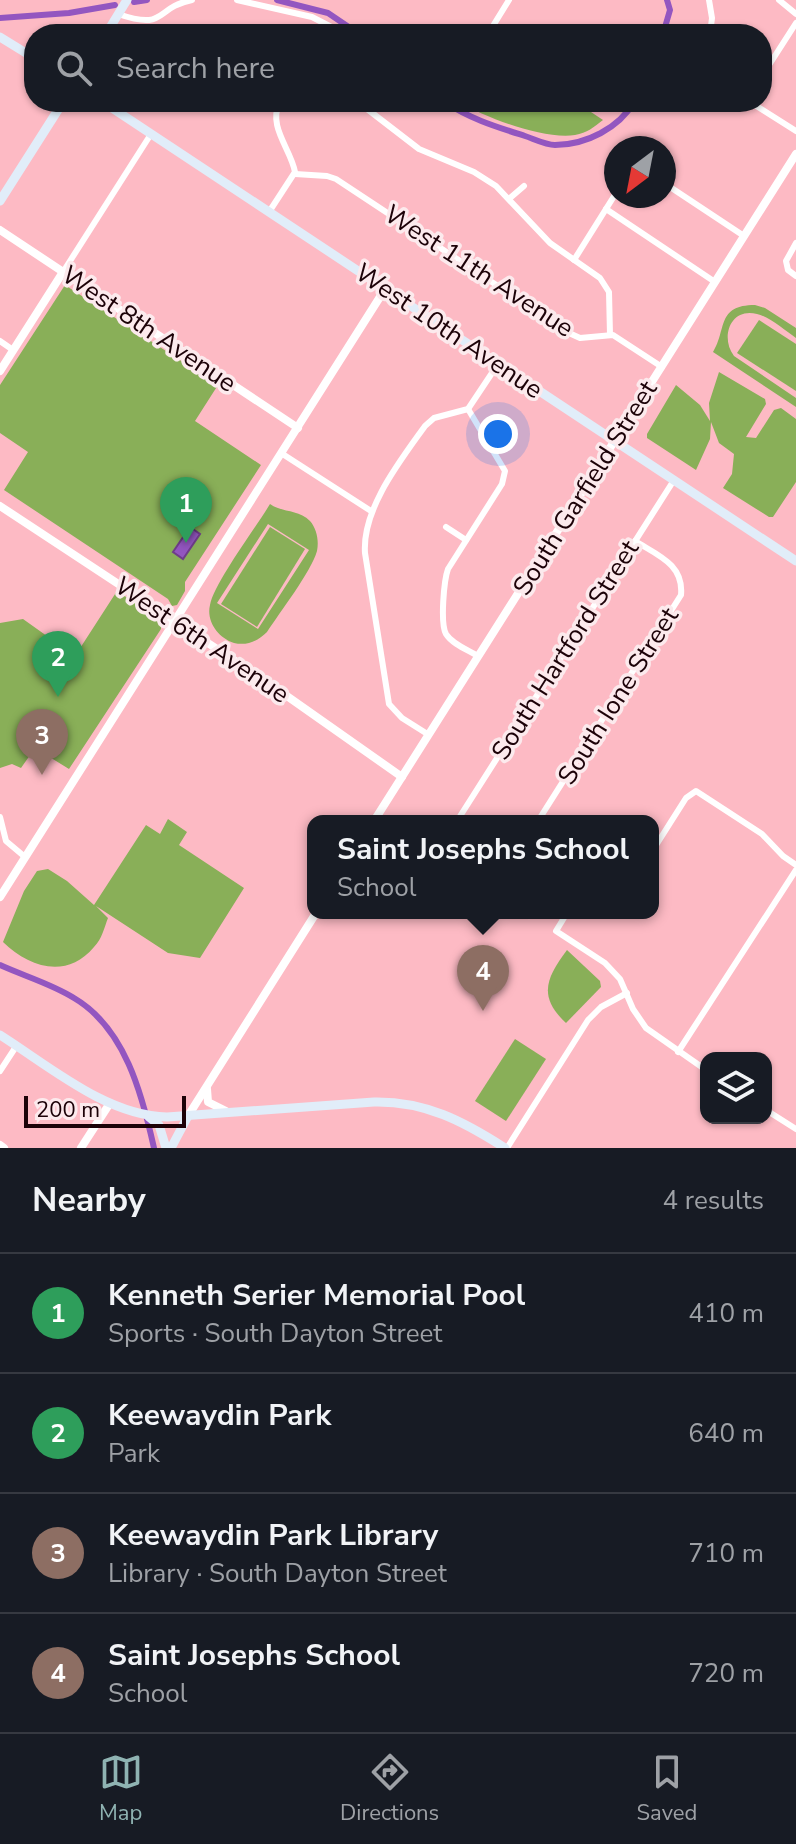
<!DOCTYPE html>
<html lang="en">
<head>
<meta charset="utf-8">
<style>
  body { margin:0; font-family:"Nunito Sans",sans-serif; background:#242831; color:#f1f3f6 }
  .controls { position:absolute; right:24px; bottom:24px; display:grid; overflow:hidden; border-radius:16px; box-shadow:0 2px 6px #0004 }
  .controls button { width:72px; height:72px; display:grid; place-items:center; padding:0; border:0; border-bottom:2px solid #363941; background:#171b24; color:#f1f3f6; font:40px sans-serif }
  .compass { position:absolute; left:604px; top:136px; width:72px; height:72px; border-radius:50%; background:#171b24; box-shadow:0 2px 6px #0004; rotate:212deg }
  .scale { position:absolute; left:24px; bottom:20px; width:162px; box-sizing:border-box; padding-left:8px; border:4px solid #1c0208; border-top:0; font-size:22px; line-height:28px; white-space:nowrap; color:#1c0208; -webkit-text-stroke:6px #fceaed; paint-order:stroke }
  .you { position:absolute; left:498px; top:434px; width:28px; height:28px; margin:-20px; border:6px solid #fff; border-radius:50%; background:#1a73e8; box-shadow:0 0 0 12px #1a73e833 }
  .badge { display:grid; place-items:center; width:52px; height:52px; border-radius:50%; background:#8fb3b2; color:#fff; font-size:26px; font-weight:700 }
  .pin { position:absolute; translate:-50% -66px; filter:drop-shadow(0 2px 4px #0008) }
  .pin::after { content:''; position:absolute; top:42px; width:28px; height:24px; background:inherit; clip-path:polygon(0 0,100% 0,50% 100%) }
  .popup { position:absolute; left:307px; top:815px; width:352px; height:104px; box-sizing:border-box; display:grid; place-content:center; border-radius:16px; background:#171b24; filter:drop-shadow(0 2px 6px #0005); font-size:26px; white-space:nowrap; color:#9ea1a6 }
  .popup b { font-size:30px; color:#f1f3f6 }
  .popup::after { content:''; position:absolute; left:50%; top:100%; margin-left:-16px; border:16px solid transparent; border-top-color:#171b24 }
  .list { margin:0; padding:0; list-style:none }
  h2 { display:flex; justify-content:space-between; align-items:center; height:104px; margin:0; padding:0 32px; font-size:34px }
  h2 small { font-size:26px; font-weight:400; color:#9ea1a6 }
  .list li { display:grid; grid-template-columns:52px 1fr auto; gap:24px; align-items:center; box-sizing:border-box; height:120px; padding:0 32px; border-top:2px solid #363941 }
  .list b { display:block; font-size:30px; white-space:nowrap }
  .list p { margin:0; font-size:26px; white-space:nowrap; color:#9ea1a6 }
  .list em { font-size:26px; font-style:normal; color:#9ea1a6 }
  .icon { flex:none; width:44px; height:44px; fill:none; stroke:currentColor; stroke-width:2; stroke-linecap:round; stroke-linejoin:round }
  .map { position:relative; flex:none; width:796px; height:1148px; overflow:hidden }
  .search { position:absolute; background:#171b24; box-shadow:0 2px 6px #0004; left:24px; right:24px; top:24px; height:88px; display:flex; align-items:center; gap:20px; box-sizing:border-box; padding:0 28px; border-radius:32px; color:#9ea1a6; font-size:30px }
  .sheet { height:584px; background:#171b24 }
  nav { display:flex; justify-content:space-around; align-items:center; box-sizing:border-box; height:112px; border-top:2px solid #363941; background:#171b24; font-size:22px; color:#9ea1a6 }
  nav a { display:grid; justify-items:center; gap:4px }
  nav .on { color:#8fb3b2 }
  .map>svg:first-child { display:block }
  .green { fill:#89af58; fill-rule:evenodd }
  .water { fill:#9356c0; stroke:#6f3d89; stroke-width:2 }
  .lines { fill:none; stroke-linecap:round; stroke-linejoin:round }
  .canal { stroke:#9356c0; stroke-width:6 }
  .minor { stroke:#fff; stroke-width:6 }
  .tertiary { stroke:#fff; stroke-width:8 }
  .secondary { stroke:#e1edf9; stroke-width:9 }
  .labels { text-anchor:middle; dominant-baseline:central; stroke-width:7; stroke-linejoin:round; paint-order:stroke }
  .street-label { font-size:26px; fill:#1c0208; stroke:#fceaed }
</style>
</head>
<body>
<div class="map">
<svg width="796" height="1148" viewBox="0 0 796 1148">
  <rect width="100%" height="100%" fill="#fdbac4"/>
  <g class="green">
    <path d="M459 102H576L603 120C594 127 587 133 575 135 545 140 486 118 459 102Z"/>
    <polygon points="65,285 218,385 195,421 261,465 185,582 185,591 177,605 172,606 168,599 4,490 28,452 0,433 0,385"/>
    <path d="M755 305 765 308 796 328V338C784 330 770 317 757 314 730 307 720 338 734 356L796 398V407L713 352C727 330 716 305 755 305Z"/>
    <polygon points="759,320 796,344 796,391 737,353"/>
    <polygon points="719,372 765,399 766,404 746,437 756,438 774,410 781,408 796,419 796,482 773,517 769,517 723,488 732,474 734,454 719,443 711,422 710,439 696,470 647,438 647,434 676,385 700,405 710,421 709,403"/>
    <path d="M270 504C283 513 298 509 310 521 317 529 319 541 317 551 311 572 280 612 267 632 258 641 247 646 234 643 218 638 206 621 210 605 214 583 257 526 270 504ZM268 524 309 550 258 629 217 603Z"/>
    <polygon points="270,527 305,549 257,627 221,604"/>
    <polygon points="117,591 161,620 161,629 69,769 35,748 21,768 12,764 0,768 0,623 23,619 75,656"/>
    <path d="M168 819 187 832 179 845 244 888 200 958 168 953 96 906 108 918C104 928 102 939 94 947 66 980 29 967 3 942L24 891 37 871 48 869 67 881 94 905 146 825 160 834Z"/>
    <path d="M567 950 600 981 601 987 566 1023C537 996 547 977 567 950Z"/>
    <polygon points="515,1039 546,1059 506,1121 475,1101"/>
  </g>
  <polygon class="water" points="190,527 200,534 183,559 173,552"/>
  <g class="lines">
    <g class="canal">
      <polyline points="277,0 328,13 359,34"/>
      <polyline points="134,2 147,0"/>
      <polyline points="0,18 69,13 115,5"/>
      <polyline points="663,34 670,10 667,0"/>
      <path d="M445 102C470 119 497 127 525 136 534 139 546 145 555 145 586 145 619 128 634 102"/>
      <path d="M0 965C24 976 52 984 74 998 125 1028 142 1094 154 1148"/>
    </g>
    <g class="minor">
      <polyline points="237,0 312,17 345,34"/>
      <polyline points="709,0 712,18 710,34"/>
      <polyline points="779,0 796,14"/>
      <path d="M118 14C168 31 153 8 192 0"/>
      <polyline points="488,34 509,0"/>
      <polyline points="762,76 796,23"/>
      <polyline points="358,102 419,149 474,172 496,186 550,243 600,278 609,292 610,335"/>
      <polyline points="750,102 796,131"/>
      <polyline points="295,174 327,176 336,179 569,333 580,338 613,335 662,367"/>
      <polyline points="664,183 744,236"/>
      <polyline points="510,198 524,186"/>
      <polyline points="606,209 715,282"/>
      <path d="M269 212 295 172C291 149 267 126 280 102"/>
      <polyline points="796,243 786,261 788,270 796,276"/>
      <polyline points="574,260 616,193"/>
      <polyline points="63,272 151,134"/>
      <polyline points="0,341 13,350"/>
      <path d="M468 409 505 471 502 484 448 569C444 580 440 623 446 634 452 644 468 650 478 656"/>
      <polyline points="281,453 371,511"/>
      <polyline points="446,527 466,540"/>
      <path d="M429 735 402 718 389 704 365 553C362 509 400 461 425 426L434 418 468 409 498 364"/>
      <polyline points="0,817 6,841 25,857"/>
      <polyline points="457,821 674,480"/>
      <path d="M538 821 681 595C684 564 657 555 635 541"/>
      <polyline points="653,850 686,798 696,791 762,834 783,856 796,865"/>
      <polyline points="526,913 529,916"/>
      <polyline points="567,913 556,931 605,963 620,979 633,1009 646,1028 706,1070"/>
      <polyline points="678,1052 796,870"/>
      <polyline points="0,1071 17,1045"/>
      <polyline points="766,1110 796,1129"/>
      <polyline points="507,1148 588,1020 601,1007 627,993"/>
    </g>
    <g class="tertiary">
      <polyline points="0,230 298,428"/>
      <polyline points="0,371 63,272"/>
      <polyline points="0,506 267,682 402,777"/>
      <polyline points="374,821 796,154"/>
      <polyline points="0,897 385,289"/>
      <polyline points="207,1089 208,1102 226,1111"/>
      <polyline points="188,1116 316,913"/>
      <polyline points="0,1145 4,1148"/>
      <polyline points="81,1148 110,1103"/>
    </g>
    <g class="secondary">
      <polyline points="106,34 127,0"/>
      <polyline points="0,37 34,58"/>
      <polyline points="103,102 796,561"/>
      <polyline points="0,201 63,102"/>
      <path d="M0 1035C49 1066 107 1116 167 1117L374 1102C425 1101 463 1121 505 1148"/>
      <polyline points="149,1117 159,1125 166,1148"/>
      <polyline points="171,1148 188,1116"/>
    </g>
  </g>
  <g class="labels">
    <g class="street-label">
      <text transform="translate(479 271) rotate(33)">West 11th Avenue</text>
      <text transform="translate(149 329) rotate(34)">West 8th Avenue</text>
      <text transform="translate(449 331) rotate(34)">West 10th Avenue</text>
      <text transform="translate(585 488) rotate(-58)">South Garfield Street</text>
      <text transform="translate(202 640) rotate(34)">West 6th Avenue</text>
      <text transform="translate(565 650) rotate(-58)">South Hartford Street</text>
      <text transform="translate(618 696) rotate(-58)">South Ione Street</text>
    </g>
  </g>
</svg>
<div class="controls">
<button><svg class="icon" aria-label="layers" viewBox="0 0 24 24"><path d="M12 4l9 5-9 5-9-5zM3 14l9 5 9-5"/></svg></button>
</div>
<svg class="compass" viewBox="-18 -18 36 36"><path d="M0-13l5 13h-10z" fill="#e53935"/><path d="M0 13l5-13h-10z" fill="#9ea1a6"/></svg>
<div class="scale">200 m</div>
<div class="you"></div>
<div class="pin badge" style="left:186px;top:543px;background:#2e9e5b">1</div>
<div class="pin badge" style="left:58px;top:697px;background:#2e9e5b">2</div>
<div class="pin badge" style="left:42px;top:775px;background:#8d6e63">3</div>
<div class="pin badge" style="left:483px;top:1011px;background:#8d6e63">4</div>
<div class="popup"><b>Saint Josephs School</b>School</div>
<div class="search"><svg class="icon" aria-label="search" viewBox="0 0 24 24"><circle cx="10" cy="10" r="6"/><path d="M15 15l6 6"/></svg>Search here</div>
</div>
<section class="sheet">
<h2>Nearby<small>4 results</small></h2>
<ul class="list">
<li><span class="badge" style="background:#2e9e5b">1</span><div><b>Kenneth Serier Memorial Pool</b><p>Sports · South Dayton Street</p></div><em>410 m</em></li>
<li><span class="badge" style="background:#2e9e5b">2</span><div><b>Keewaydin Park</b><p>Park</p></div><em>640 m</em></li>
<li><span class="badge" style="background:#8d6e63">3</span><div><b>Keewaydin Park Library</b><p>Library · South Dayton Street</p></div><em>710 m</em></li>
<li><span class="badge" style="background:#8d6e63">4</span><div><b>Saint Josephs School</b><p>School</p></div><em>720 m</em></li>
</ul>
</section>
<nav>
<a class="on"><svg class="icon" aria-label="map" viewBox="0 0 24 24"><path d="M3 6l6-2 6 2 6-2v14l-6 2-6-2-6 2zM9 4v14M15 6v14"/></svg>Map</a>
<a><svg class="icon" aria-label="directions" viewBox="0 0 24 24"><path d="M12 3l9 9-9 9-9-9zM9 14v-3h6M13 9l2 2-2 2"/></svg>Directions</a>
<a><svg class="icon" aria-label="saved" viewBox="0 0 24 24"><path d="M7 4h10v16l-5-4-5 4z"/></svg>Saved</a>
</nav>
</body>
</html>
